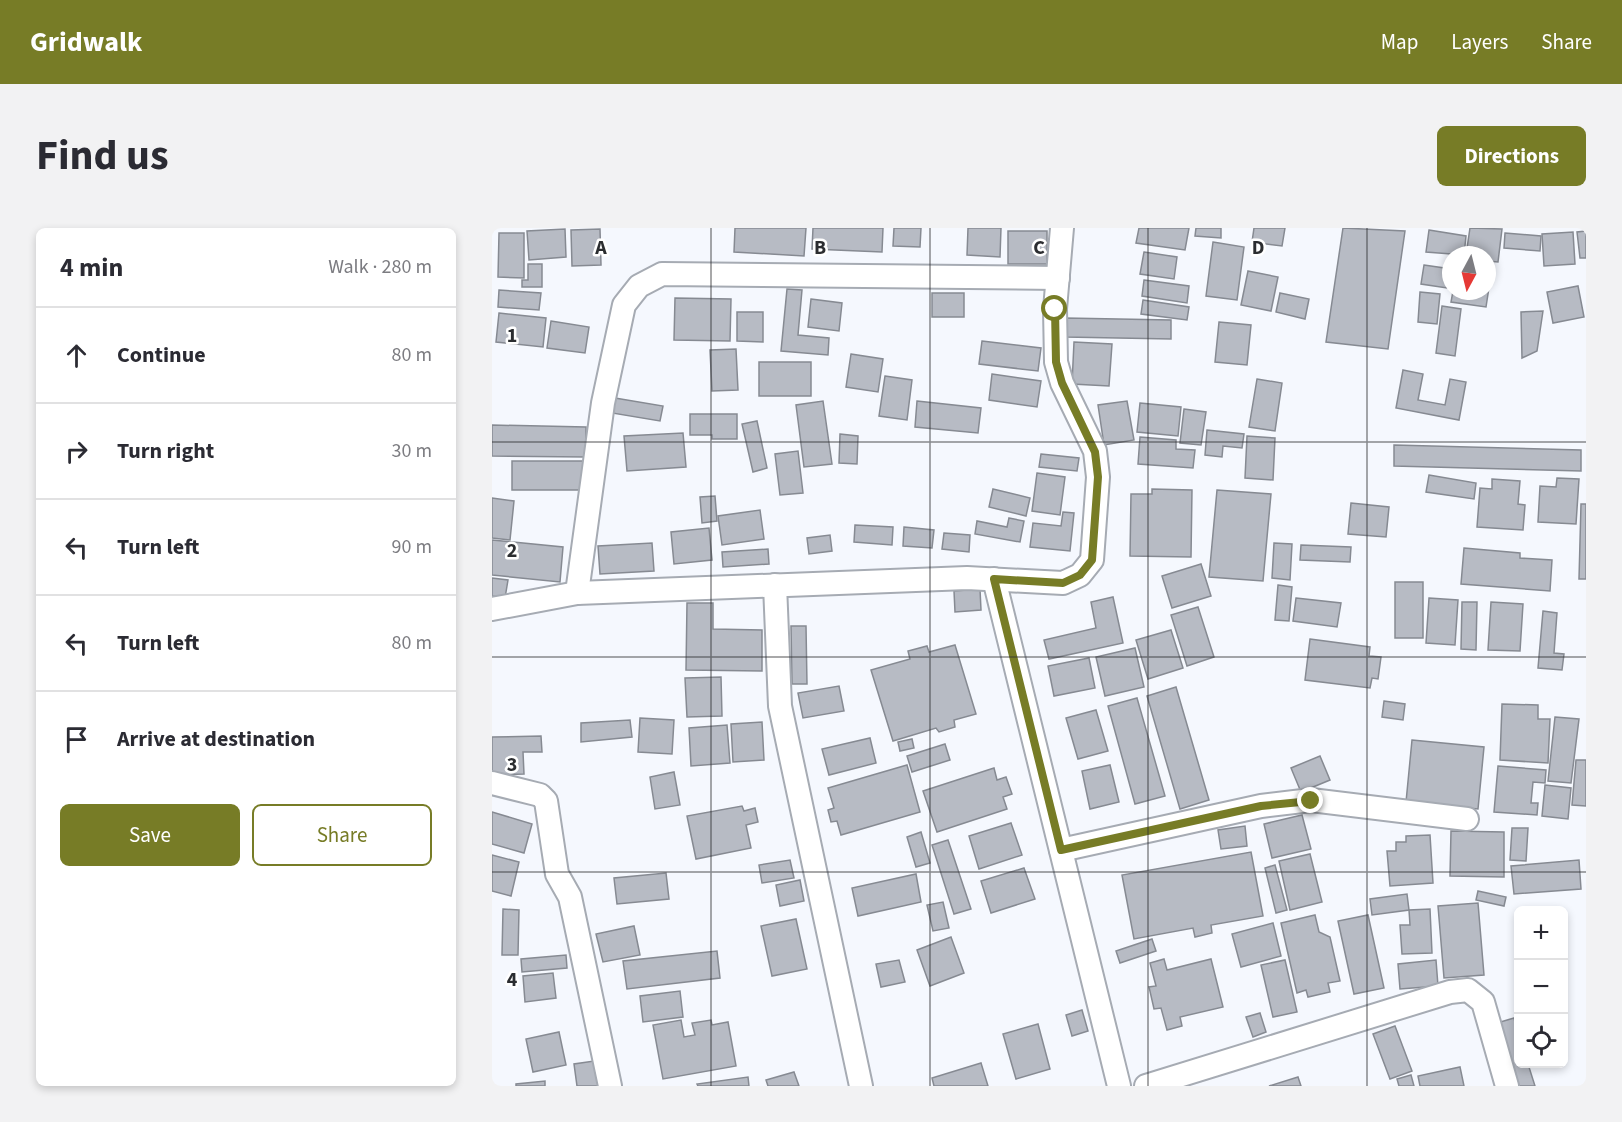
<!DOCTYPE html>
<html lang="en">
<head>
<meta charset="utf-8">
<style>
  body { margin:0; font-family:"Source Sans 3",sans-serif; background:#f2f2f3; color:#2b2b33 }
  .controls { position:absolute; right:18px; bottom:18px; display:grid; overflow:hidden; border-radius:9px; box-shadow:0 3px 9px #0003 }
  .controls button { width:54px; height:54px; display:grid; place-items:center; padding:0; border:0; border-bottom:2px solid #e1e1e2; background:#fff; color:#2b2b33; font:30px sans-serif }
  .compass { position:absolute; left:950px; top:18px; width:54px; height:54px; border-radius:50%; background:#fff; box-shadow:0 3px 9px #0003; rotate:187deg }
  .stop { position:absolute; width:18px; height:18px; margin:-14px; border:4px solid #777c26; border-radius:50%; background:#fff }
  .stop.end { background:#777c26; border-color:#fff; box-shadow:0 2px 6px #0008 }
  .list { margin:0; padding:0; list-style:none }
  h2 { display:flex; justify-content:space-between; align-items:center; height:78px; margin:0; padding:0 24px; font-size:26px }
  h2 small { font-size:20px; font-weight:400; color:#7c7c81 }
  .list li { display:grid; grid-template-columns:39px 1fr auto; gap:18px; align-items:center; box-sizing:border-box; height:96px; padding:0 24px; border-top:2px solid #e1e1e2 }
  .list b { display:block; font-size:22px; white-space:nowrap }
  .list em { font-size:20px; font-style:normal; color:#7c7c81 }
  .actions { display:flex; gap:12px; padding:18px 24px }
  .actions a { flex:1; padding:14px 0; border:2px solid #777c26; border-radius:9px; text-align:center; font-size:21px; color:#777c26 }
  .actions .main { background:#777c26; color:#fff }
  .icon { flex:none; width:33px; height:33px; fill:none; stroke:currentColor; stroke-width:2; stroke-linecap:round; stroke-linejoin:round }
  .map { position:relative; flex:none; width:1094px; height:858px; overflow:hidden; border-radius:9px }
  header { display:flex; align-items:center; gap:36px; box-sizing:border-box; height:84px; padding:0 30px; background:#777c26; color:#fff }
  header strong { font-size:28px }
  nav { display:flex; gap:33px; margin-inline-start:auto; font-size:21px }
  .intro { display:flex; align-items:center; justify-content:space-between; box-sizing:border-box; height:144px; padding:0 36px }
  h1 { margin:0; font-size:42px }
  .button { padding:15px 27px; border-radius:9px; background:#777c26; color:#fff; font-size:21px; font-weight:700 }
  main { display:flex; gap:36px; padding:0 36px }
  aside { flex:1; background:#fff; border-radius:9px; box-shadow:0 3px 9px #0003 }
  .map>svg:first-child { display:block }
  .building { fill:#b7bbc4; stroke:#868a92; stroke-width:1.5 }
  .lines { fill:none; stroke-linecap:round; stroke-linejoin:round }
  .minor-casing { stroke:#a6abb3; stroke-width:26 }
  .minor { stroke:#fff; stroke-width:22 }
  .route { stroke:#777c26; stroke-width:8 }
  .grid { fill:none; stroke:#2b2d30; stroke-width:1.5; stroke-opacity:0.55 }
  .grid-label { font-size:20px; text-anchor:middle; font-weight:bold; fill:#2b2d30; stroke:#fff; stroke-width:5; stroke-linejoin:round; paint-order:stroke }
</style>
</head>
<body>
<header>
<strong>Gridwalk</strong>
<nav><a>Map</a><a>Layers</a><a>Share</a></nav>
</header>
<div class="intro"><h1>Find us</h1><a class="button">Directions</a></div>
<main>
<aside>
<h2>4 min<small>Walk · 280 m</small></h2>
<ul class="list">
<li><svg class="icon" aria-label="ahead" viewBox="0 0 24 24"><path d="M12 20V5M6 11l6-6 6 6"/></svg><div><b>Continue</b></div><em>80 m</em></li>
<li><svg class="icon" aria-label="right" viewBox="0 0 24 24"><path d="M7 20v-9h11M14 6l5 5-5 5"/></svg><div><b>Turn right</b></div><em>30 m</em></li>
<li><svg class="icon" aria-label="left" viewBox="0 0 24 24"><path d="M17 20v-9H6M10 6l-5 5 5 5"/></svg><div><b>Turn left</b></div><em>90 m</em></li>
<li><svg class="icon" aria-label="left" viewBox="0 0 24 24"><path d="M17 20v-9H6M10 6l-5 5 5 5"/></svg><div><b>Turn left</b></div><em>80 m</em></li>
<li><svg class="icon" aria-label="arrive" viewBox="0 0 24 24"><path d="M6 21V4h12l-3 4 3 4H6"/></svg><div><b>Arrive at destination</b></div></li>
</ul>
<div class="actions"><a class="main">Save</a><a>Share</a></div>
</aside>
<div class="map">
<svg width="1094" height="858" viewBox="0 0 1094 858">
  <rect width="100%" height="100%" fill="#f5f8fe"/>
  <g class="building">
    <polygon points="243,0 314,0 312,28 242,24"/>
    <polygon points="321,0 391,0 390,24 320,21"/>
    <polygon points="402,0 429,0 428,19 401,18"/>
    <polygon points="476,0 509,0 508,29 475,27"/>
    <polygon points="647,0 697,0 693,22 644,15"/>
    <polygon points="704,0 729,0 729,10 703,8"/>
    <polygon points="762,0 793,0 790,18 760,14"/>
    <polygon points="851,0 913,3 896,121 834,114"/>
    <polygon points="978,0 1010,1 1006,34 995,33 995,27 974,27"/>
    <polygon points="73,1 74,29 37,32 35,3"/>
    <polygon points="108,1 109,37 80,38 79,2"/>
    <polygon points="937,2 974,8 972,27 934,24"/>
    <rect x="516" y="3" width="39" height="33"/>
    <polygon points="1094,3 1094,30 1088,30 1085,4"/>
    <polygon points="1081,4 1083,36 1052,38 1050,6"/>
    <polygon points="7,5 32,5 32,50 6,49"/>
    <polygon points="1013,5 1049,8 1048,23 1012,20"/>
    <polygon points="721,14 752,19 745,72 714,68"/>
    <polygon points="652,24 685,29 682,51 648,46"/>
    <polygon points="36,36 50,36 50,59 30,59 30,52 36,52"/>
    <polygon points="932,37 959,41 955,60 929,56"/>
    <polygon points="756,43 786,49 779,83 749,77"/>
    <polygon points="652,52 697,58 695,75 650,68"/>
    <polygon points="995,52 998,53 994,79 959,74 961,63 995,63"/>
    <polygon points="1086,58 1092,89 1061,95 1055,64"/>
    <polygon points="295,61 310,62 306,107 337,110 336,127 289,123"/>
    <polygon points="7,62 49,65 47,82 6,79"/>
    <polygon points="928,64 948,66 945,96 926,94"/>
    <rect x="440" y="65" width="32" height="24"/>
    <polygon points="788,65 817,71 813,91 784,84"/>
    <polygon points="183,70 239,71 238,113 182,112"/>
    <polygon points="319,71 350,75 347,103 316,99"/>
    <polygon points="651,72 697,79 695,92 649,86"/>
    <polygon points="950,78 969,81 963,128 944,125"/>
    <polygon points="1051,83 1045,123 1030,130 1029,84"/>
    <polygon points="245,84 271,84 271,114 245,113"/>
    <polygon points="7,85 54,90 51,119 4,114"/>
    <polygon points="573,90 679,92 679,111 573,109"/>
    <polygon points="59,93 97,99 93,125 55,120"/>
    <polygon points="727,94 759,97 755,137 723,134"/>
    <polygon points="490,113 549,120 546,143 487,136"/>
    <polygon points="582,114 620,116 617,158 580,156"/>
    <polygon points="244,121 246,162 220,163 218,122"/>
    <polygon points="359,126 391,131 386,164 354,159"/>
    <rect x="267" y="134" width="52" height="34"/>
    <polygon points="911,142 931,146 926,172 953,177 958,151 974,154 967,192 904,180"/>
    <polygon points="500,146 549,153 545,179 497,172"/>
    <polygon points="393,148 420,152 415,192 387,188"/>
    <polygon points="765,151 790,155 783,203 757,199"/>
    <polygon points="123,170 171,178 168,193 120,185"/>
    <polygon points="331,173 340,236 312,239 304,177"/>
    <polygon points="425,173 489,180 486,205 423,199"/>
    <polygon points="635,173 642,212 612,217 606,177"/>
    <polygon points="648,175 689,179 686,208 645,204"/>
    <polygon points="692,181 714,184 709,217 688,215"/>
    <polygon points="198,186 245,186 245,211 220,211 220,207 198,207"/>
    <polygon points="265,193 275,240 261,244 250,196"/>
    <polygon points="0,197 94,199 94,229 0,228"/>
    <polygon points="715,202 752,206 750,220 731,218 730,229 713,227"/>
    <polygon points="191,205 194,239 135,243 132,208"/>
    <polygon points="348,206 366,208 365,236 347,235"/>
    <polygon points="755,208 783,210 781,252 753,250"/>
    <polygon points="648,209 684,212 684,221 703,222 701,240 646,236"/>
    <polygon points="902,217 1089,222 1089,243 902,238"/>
    <polygon points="306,223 311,265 288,267 283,226"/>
    <polygon points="549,226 587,230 585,243 547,239"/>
    <rect x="20" y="233" width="72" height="29"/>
    <polygon points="545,245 573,249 568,287 540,283"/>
    <polygon points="937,247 984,255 982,271 934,264"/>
    <polygon points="1065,250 1087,251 1084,296 1046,294 1048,258 1064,259"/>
    <polygon points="1000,251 1028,253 1026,276 1033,277 1031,302 985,299 988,260 1000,261"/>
    <polygon points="501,261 538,270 534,288 497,279"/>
    <polygon points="660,261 700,262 699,329 638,328 639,266 660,266"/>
    <polygon points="725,262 779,266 771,353 717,349"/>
    <polygon points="223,268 225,293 210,295 208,269"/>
    <polygon points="0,270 22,273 18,312 0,310"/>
    <polygon points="859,275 897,279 894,309 856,306"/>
    <polygon points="1089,276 1094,276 1094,351 1087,351"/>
    <polygon points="268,282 272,311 230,317 226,288"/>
    <polygon points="571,284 582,285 578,323 538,319 541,295 569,298"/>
    <polygon points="517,290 532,293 528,314 483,306 485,293 515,299"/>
    <polygon points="363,297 401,299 400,317 362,314"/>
    <polygon points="412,299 442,302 440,320 411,318"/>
    <polygon points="217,300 220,332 182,336 179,304"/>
    <polygon points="452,305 478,307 477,324 450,321"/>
    <polygon points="338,307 340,323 317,326 315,310"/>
    <polygon points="0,312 71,319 68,354 0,347"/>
    <polygon points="160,315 162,343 108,346 106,318"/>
    <polygon points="782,315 800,316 798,352 780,350"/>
    <polygon points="809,317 859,319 858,334 808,332"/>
    <polygon points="972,320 1028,325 1028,330 1060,332 1058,363 969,356"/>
    <polygon points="276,321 277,336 231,339 230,324"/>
    <polygon points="709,336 719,368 680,380 670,348"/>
    <polygon points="0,350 16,352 13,370 0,368"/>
    <rect x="903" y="354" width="28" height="56"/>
    <polygon points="786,357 800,359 797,393 783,392"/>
    <polygon points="488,361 489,382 463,384 462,363"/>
    <polygon points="621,369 631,415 557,431 552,412 604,400 599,374"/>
    <polygon points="804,370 849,375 845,399 801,393"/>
    <polygon points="937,370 966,372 963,417 934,415"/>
    <polygon points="970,374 985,374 984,422 969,421"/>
    <polygon points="999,374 1031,376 1028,423 996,422"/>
    <polygon points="195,375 221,375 221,401 270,402 270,443 194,442"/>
    <polygon points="706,379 722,429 695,438 679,387"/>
    <polygon points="1051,383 1065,385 1062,425 1072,426 1070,442 1046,440"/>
    <polygon points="299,398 314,398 315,456 300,456"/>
    <polygon points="679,402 691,440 656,451 644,412"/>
    <polygon points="818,411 878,419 877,428 889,429 886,451 880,450 878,460 813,452"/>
    <polygon points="463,417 484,486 462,492 463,499 447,504 444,500 401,513 379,442 418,431 416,423 435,418 437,424"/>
    <polygon points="643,420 652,459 613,468 604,429"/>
    <polygon points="597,430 603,460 562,468 556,438"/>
    <polygon points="229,449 230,488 195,489 193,450"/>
    <polygon points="347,458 352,483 311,490 306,465"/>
    <polygon points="684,459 717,572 688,581 655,468"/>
    <polygon points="645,470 673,568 643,576 616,478"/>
    <polygon points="892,473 913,476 911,492 890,489"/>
    <polygon points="1010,476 1046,477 1046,491 1058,491 1056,535 1008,532"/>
    <polygon points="604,482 616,523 586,531 574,490"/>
    <polygon points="1063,489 1087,491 1079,555 1056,553"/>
    <polygon points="148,490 182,492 180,526 146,524"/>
    <polygon points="138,492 140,509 89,514 89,495"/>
    <polygon points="270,494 272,532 241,534 239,496"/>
    <polygon points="235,497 238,535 199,538 197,500"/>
    <polygon points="49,508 50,524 31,524 32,546 0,547 0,509"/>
    <polygon points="378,510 384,535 337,547 330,521"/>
    <polygon points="420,511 422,520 408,523 406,514"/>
    <polygon points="920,512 992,519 986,581 914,574"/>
    <polygon points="453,516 458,532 420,544 415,528"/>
    <polygon points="828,528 838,552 809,564 799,540"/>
    <polygon points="1084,532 1094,532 1094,578 1080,577"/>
    <polygon points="415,537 428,584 349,607 345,593 339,594 336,582 342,580 336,560"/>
    <polygon points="618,537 627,574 598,581 590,543"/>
    <polygon points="1006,538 1054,542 1053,555 1041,554 1039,575 1046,575 1045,587 1002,584"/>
    <polygon points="502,540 505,552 514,549 520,566 511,569 515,581 445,604 431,563"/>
    <polygon points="182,544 188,577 163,581 158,549"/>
    <polygon points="1053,557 1079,560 1076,591 1050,588"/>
    <polygon points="250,578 252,583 263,580 266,594 254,597 259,620 204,631 195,588"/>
    <polygon points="0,584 40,596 32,625 0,616"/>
    <polygon points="810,587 819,621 780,630 772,596"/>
    <polygon points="519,595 530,627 487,641 477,608"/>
    <polygon points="753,598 755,618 729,621 726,602"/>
    <polygon points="1020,600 1036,600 1034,633 1018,632"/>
    <polygon points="959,603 1012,604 1012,649 958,648"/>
    <polygon points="429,604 438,635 424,639 415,609"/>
    <polygon points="938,607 941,655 898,658 895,623 904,623 904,614 914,614 914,608"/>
    <polygon points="456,612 479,681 462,686 440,617"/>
    <polygon points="759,624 771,688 719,697 720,705 703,709 701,700 642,711 630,647"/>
    <polygon points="818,626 830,674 798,682 787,633"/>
    <polygon points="0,627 27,634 19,668 0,663"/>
    <polygon points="298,632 302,650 270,655 267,637"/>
    <polygon points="1087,632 1089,661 1022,666 1019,638"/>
    <polygon points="783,637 795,682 784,685 773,640"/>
    <polygon points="532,640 543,671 499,685 489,653"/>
    <polygon points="174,645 177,671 125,676 122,650"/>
    <polygon points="424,646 429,674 366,688 360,660"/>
    <polygon points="308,652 312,673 288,678 284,657"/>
    <polygon points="986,663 1014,669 1012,678 984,672"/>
    <polygon points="915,666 917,682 880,687 878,671"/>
    <polygon points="451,674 457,700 441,703 435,677"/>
    <polygon points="986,675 992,747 952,750 946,678"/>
    <polygon points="11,681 27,682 26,727 10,727"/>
    <polygon points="938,681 940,725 910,726 908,697 918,697 917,682"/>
    <polygon points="823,687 827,704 838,709 848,753 836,755 838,764 816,769 814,762 805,765 789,695"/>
    <polygon points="876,687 892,760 862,766 846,693"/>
    <polygon points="304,691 315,741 280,748 269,698"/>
    <polygon points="781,695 789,728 749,739 740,706"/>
    <polygon points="142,698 148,727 111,734 104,706"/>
    <polygon points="459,709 472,745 438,758 425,722"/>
    <polygon points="660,711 664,723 628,735 624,723"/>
    <polygon points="225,723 228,750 135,761 131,733"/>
    <polygon points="74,727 75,740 30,744 29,731"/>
    <polygon points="672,731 675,742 719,731 731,779 688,789 690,798 675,802 669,780 662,781 657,759 664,758 658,735"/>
    <polygon points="407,732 413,754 389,759 384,736"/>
    <polygon points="793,732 805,784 781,789 769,737"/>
    <polygon points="944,732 946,758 908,761 906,736"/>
    <polygon points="61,745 64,770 33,774 31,748"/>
    <polygon points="188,763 191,789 151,794 148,768"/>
    <polygon points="590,782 596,803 580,808 574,787"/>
    <polygon points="768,785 774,804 761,809 754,789"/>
    <polygon points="1022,790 1026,805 1026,836 1036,836 1043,858 1024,858 1005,795"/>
    <polygon points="189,792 192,809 203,807 200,795 219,792 220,797 236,794 244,838 171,851 161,797"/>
    <polygon points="546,796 558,841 524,851 511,806"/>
    <polygon points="903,798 920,843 898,851 881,806"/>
    <polygon points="67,804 74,837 41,844 34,811"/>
    <polygon points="102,833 106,858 85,858 82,836"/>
    <polygon points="489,835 496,858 442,858 440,850"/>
    <polygon points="968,839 972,858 928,858 926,848"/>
    <polygon points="302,844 307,858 276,858 274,852"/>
    <polygon points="919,847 922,858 907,858 905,851"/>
    <polygon points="256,849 257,858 206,858 205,856"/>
    <polygon points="806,849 809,858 777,858"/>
    <polygon points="53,853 53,858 24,858 24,856"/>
  </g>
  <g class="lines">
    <defs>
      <g id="minor">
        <polyline points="502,351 627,858"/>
        <polyline points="283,357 288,478 369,858"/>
        <polyline points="85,365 111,175 132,77 147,58 170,46 566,50"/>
        <polyline points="0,381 85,365 475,350 571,355 588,347 600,332 606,249 603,223 570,155 564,134 563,81 570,0"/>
        <polyline points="0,555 48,567 54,573 65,646 78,669 118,858"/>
        <polyline points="569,622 769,578 819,572 975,591"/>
        <polyline points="654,858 958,764 976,762 991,774 1015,858"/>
      </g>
    </defs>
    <use href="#minor" class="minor-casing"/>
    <use href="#minor" class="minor"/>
  </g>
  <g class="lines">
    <polyline class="route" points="563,81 564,134 570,155 603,224 606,249 600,332 588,347 571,355 502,351 569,622 769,578 819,573"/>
  </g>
  <path class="grid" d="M219 0V858M438 0V858M656 0V858M875 0V858M0 214H1094M0 429H1094M0 644H1094"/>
  <g class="grid-label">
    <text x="109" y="26">A</text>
    <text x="328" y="26">B</text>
    <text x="547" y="26">C</text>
    <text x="766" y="26">D</text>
    <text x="20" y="114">1</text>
    <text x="20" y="329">2</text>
    <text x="20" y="543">3</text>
    <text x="20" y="758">4</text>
  </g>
</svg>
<div class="controls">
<button>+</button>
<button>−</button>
<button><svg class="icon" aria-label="locate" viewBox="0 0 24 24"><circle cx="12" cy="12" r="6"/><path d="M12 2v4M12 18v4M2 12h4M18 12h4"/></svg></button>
</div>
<svg class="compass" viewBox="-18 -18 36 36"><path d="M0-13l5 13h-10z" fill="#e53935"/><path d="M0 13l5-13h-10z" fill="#7c7c81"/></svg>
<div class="stop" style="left:563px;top:81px"></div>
<div class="stop end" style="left:819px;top:573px"></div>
</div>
</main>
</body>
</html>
